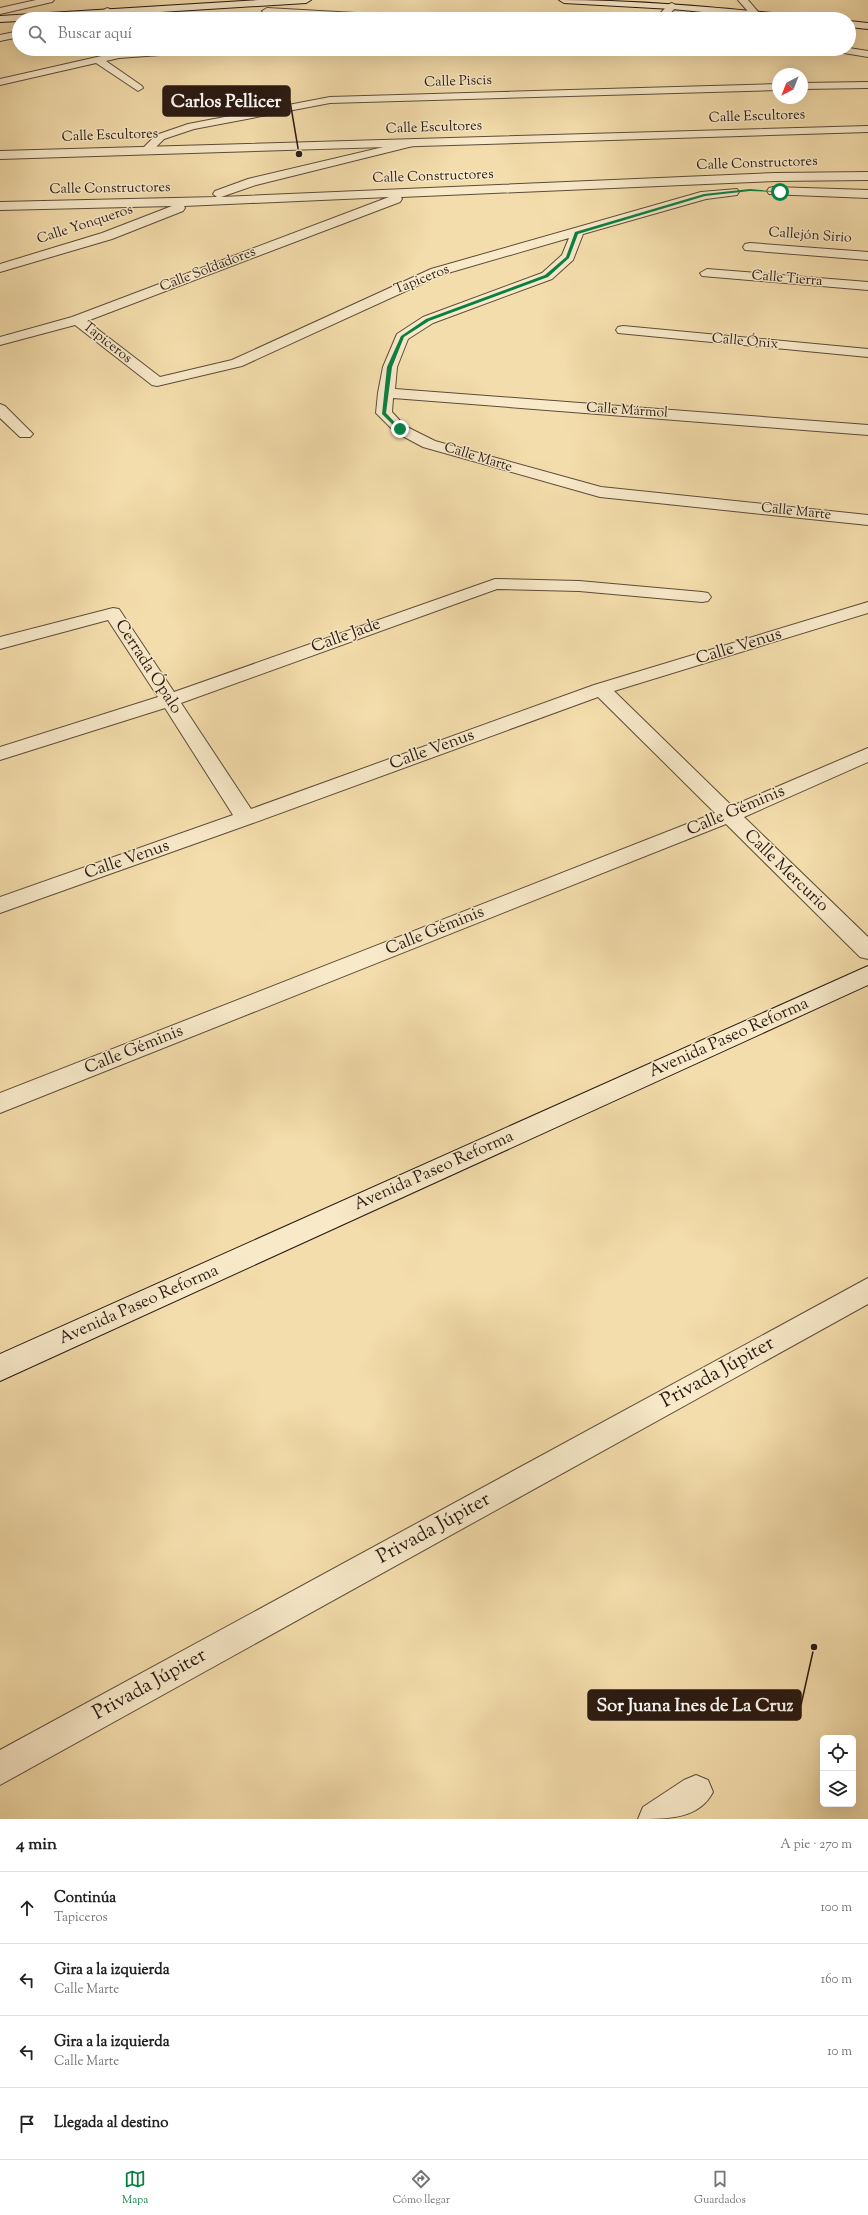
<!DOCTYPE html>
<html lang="es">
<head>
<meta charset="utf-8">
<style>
  body { margin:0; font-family:"Sorts Mill Goudy",serif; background:#f6f6f6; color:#222 }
  .controls { position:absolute; right:12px; bottom:12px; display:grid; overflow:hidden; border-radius:6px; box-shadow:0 4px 16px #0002 }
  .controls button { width:36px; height:36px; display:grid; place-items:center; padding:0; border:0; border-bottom:1px solid #e0e0e0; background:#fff; color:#222; font:20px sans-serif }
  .compass { position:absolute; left:772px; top:68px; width:36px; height:36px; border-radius:50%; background:#fff; box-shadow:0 4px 16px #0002; rotate:222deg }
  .stop { position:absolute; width:12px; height:12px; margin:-9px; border:3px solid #0b8043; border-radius:50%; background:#fff }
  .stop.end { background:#0b8043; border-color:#fff; box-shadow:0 1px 4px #0008 }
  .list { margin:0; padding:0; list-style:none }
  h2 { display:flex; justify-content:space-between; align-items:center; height:52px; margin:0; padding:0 16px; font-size:17px }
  h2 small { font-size:13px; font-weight:400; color:#767676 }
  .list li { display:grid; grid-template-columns:26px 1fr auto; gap:12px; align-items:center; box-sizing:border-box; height:72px; padding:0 16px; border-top:1px solid #e0e0e0 }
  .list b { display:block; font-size:15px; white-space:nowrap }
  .list p { margin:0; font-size:13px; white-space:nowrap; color:#767676 }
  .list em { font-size:13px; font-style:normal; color:#767676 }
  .icon { flex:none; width:22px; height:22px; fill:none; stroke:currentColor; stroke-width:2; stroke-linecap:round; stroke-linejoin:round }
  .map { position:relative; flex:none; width:868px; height:1819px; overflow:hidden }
  .search { position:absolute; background:#fff; box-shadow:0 4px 16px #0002; left:12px; right:12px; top:12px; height:44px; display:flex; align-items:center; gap:10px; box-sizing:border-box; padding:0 14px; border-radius:22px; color:#767676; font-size:15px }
  .sheet { height:340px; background:#fff }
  nav { display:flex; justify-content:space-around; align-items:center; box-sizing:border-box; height:56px; border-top:1px solid #e0e0e0; background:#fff; font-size:11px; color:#767676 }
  nav a { display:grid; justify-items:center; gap:2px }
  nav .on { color:#0b8043 }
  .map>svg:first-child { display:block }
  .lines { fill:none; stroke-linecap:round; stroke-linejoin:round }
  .minor-casing { stroke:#5d4c39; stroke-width:2 }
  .tertiary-casing { stroke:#5d4c39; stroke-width:2 }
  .secondary-casing { stroke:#2b1b13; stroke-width:2 }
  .minor { fill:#f8e9c9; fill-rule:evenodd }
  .tertiary { fill:#f8e9c9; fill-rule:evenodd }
  .secondary { fill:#f8e9c9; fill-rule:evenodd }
  .route { fill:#0b8043 }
  .labels { text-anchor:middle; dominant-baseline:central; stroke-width:3; stroke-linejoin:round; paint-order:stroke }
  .far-street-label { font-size:14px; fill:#2b1b13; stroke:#f8e9c9 }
  .street-label { font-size:17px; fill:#2b1b13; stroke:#f8e9c9 }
  .near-street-label { font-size:20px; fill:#2b1b13; stroke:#f8e9c9 }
  .leader { fill:none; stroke:#2b1b13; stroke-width:1.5 }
  .callout-dot { fill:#2b1b13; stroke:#f8e9c9; stroke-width:1.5 }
  .callout { fill:#2b1b13; stroke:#2b1b13; stroke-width:1.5 }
  .callout-label { font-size:18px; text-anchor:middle; font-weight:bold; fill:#fff }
</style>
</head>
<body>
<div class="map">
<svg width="868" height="1819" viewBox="0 0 868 1819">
  <rect width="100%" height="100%" fill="#f4ddac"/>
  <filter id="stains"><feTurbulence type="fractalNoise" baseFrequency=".005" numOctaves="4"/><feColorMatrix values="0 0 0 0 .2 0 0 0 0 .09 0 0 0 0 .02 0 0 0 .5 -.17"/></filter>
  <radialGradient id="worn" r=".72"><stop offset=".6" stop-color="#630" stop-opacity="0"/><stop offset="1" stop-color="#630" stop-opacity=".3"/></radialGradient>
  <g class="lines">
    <defs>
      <g id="minor">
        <polygon points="36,0 54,0 52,2 0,14 0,8"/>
        <polygon points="738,0 748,0 760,14 758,16 752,16"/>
        <polygon points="672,3 677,6 665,19 655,19 669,4"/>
        <polygon points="107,8 110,9 115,19 105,19 102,11"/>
        <polygon points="267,8 409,16 414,19 356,19 264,13 262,11"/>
        <polygon points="19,31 19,37 0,41 0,35"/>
        <polygon points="849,48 868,51 868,57 838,52 833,49"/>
        <polygon points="158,49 206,49 201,52 119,58 106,61 142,86 143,88 138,91 96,63 0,85 0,79 119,52"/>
        <path d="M550 49H674C665 59 573 53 555 52Z"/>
        <polygon points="868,82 868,88 802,89 802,83"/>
        <polygon points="778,84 778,90 330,103 194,129 164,139 152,151 144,151 142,149 156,135 188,124 330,97"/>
        <polygon points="409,141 415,144 413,146 256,185 221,197 776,173 868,172 868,180 776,181 401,197 402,199 400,202 87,321 160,377 232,360 431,269 701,192 737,189 739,192 737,195 706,199 583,234 573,260 552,279 433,323 408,339 397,367 395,389 868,425 868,435 393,398 392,412 405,426 435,441 601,487 868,515 868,525 600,497 423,447 395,432 376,413 378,393 383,367 397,334 423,317 542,273 562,255 569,238 441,275 242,366 157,386 152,385 75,325 0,345 0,337 72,317 389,197 184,206 185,208 183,211 112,239 0,272 0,264 102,233 172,206 0,210 0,202 217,197 213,194 215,191 248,179"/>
        <polygon points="773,187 868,190 868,198 769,194 767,191 769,188"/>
        <polygon points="750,243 868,252 868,260 745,250 743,247 745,244"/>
        <polygon points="707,269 868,282 868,290 702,276 700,273"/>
        <polygon points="623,326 868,349 868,357 618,333 616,330 618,327"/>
        <polygon points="0,404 5,406 33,434 30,437 20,437 0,418"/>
        <polygon points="495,579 579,581 702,592 708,593 711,597 708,601 702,602 579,591 497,589 181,703 251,809 594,685 868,602 868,613 614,691 732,806 868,748 868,762 744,817 868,937 868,959 860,957 726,824 0,1113 0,1093 715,813 598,697 253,823 0,913 0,897 233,815 165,708 0,760 0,747 158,697 108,620 0,649 0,637 113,608 119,609 174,692"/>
        <polygon points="868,1278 868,1304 0,1785 0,1750"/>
        <path d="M696 1775 708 1780 713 1792C699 1819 668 1819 638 1819L643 1807 684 1780Z"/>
      </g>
      <polygon id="tertiary" points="868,126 868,132 0,159 0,151"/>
      <g id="secondary">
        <polygon points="259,0 311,0 306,3 48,19 19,19 19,21 0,22 0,16"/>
        <path d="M559 0C641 0 722 8 803 16L808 19H773L672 9 564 3Z"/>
        <polygon points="849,21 868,23 868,29 849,27"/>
        <polygon points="868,966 868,985 0,1381 0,1354"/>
      </g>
    </defs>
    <use href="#minor" class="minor-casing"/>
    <use href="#tertiary" class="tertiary-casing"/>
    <use href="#secondary" class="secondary-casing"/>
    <use href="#minor" class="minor"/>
    <use href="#tertiary" class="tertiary"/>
    <use href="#secondary" class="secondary"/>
  </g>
  <polygon class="route" points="750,189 782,192 750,191 705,196 578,234 569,258 548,277 429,321 404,337 392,367 386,413 402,430 398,430 382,414 387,367 401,336 426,319 545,275 566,257 575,232 704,194"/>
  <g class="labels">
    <g class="far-street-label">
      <text transform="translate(458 82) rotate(-2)">Calle Piscis</text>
      <text transform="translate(757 117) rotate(-2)">Calle Escultores</text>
      <text transform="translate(434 128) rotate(-2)">Calle Escultores</text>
      <text transform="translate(110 136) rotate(-2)">Calle Escultores</text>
      <text transform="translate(757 164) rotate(-2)">Calle Constructores</text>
      <text transform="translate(433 177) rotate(-2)">Calle Constructores</text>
      <text transform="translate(110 189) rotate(-1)">Calle Constructores</text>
      <text transform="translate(85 225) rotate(-18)">Calle Yonqueros</text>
      <text transform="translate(810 236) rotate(4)">Callejón Sirio</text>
      <text transform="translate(208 270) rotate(-21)">Calle Soldadores</text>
      <text transform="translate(787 279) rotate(5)">Calle Tierra</text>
      <text transform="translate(422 280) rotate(-22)">Tapiceros</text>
      <text transform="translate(745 342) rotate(5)">Calle Ónix</text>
      <text transform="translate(107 343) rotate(38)">Tapiceros</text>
      <text transform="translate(627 411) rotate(4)">Calle Mármol</text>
      <text transform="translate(478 458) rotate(17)">Calle Marte</text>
      <text transform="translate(796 512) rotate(6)">Calle Marte</text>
    </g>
    <g class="street-label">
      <text transform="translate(346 636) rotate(-20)">Calle Jade</text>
      <text transform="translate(739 647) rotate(-17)">Calle Venus</text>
      <text transform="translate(148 667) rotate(57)">Cerrada Ópalo</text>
      <text transform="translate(432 750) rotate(-20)">Calle Venus</text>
      <text transform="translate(736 811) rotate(-23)">Calle Géminis</text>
      <text transform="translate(127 860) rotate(-19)">Calle Venus</text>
      <text transform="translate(786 871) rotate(44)">Calle Mercurio</text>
      <text transform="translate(435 931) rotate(-22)">Calle Géminis</text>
      <text transform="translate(729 1038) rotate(-24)">Avenida Paseo Reforma</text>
      <text transform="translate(134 1050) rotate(-22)">Calle Géminis</text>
      <text transform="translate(434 1171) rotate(-24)">Avenida Paseo Reforma</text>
      <text transform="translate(139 1305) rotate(-24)">Avenida Paseo Reforma</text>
    </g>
    <g class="near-street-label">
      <text transform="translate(718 1373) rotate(-29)">Privada Júpiter</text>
      <text transform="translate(434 1529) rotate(-29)">Privada Júpiter</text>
      <text transform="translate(150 1685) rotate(-29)">Privada Júpiter</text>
    </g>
  </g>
  <path class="leader" d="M299 154L290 101M814 1647L801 1705"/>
  <g class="callout-dot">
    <circle cx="299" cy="154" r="4"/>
    <circle cx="814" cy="1647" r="4"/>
  </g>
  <g class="callout">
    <rect x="163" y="86" width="127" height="30" rx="4"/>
    <rect x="588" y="1690" width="213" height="30" rx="4"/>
  </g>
  <g class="callout-label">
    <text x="226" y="107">Carlos Pellicer</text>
    <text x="695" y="1711">Sor Juana Ines de La Cruz</text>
  </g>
  <rect width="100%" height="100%" filter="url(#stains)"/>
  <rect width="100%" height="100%" fill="url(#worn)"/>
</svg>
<div class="controls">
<button><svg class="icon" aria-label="locate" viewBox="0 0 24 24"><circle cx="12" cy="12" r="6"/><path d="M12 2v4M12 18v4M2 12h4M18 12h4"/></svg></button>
<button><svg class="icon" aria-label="layers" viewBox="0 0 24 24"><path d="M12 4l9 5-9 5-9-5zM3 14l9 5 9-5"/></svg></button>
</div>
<svg class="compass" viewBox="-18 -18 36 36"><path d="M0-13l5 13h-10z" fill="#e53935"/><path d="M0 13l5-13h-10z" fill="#767676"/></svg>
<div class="stop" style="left:780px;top:192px"></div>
<div class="stop end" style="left:400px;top:429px"></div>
<div class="search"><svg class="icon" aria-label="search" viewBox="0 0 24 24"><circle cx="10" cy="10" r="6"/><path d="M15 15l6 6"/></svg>Buscar aquí</div>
</div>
<section class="sheet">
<h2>4 min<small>A pie · 270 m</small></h2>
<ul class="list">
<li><svg class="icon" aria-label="ahead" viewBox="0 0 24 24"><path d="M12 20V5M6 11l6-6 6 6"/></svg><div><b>Continúa</b><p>Tapiceros</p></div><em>100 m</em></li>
<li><svg class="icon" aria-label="left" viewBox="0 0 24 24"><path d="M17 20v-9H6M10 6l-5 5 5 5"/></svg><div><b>Gira a la izquierda</b><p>Calle Marte</p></div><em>160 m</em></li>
<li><svg class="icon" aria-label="left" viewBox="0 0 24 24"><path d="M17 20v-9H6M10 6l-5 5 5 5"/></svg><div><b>Gira a la izquierda</b><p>Calle Marte</p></div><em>10 m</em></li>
<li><svg class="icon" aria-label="arrive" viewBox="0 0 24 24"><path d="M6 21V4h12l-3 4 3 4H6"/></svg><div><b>Llegada al destino</b></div></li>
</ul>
</section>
<nav>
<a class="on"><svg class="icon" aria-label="map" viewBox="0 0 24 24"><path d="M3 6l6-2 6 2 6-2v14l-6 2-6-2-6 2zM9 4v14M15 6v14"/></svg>Mapa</a>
<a><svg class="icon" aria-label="directions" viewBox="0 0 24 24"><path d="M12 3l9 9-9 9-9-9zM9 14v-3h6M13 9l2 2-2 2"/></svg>Cómo llegar</a>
<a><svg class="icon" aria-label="saved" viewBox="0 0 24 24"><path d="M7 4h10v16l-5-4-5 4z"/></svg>Guardados</a>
</nav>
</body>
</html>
